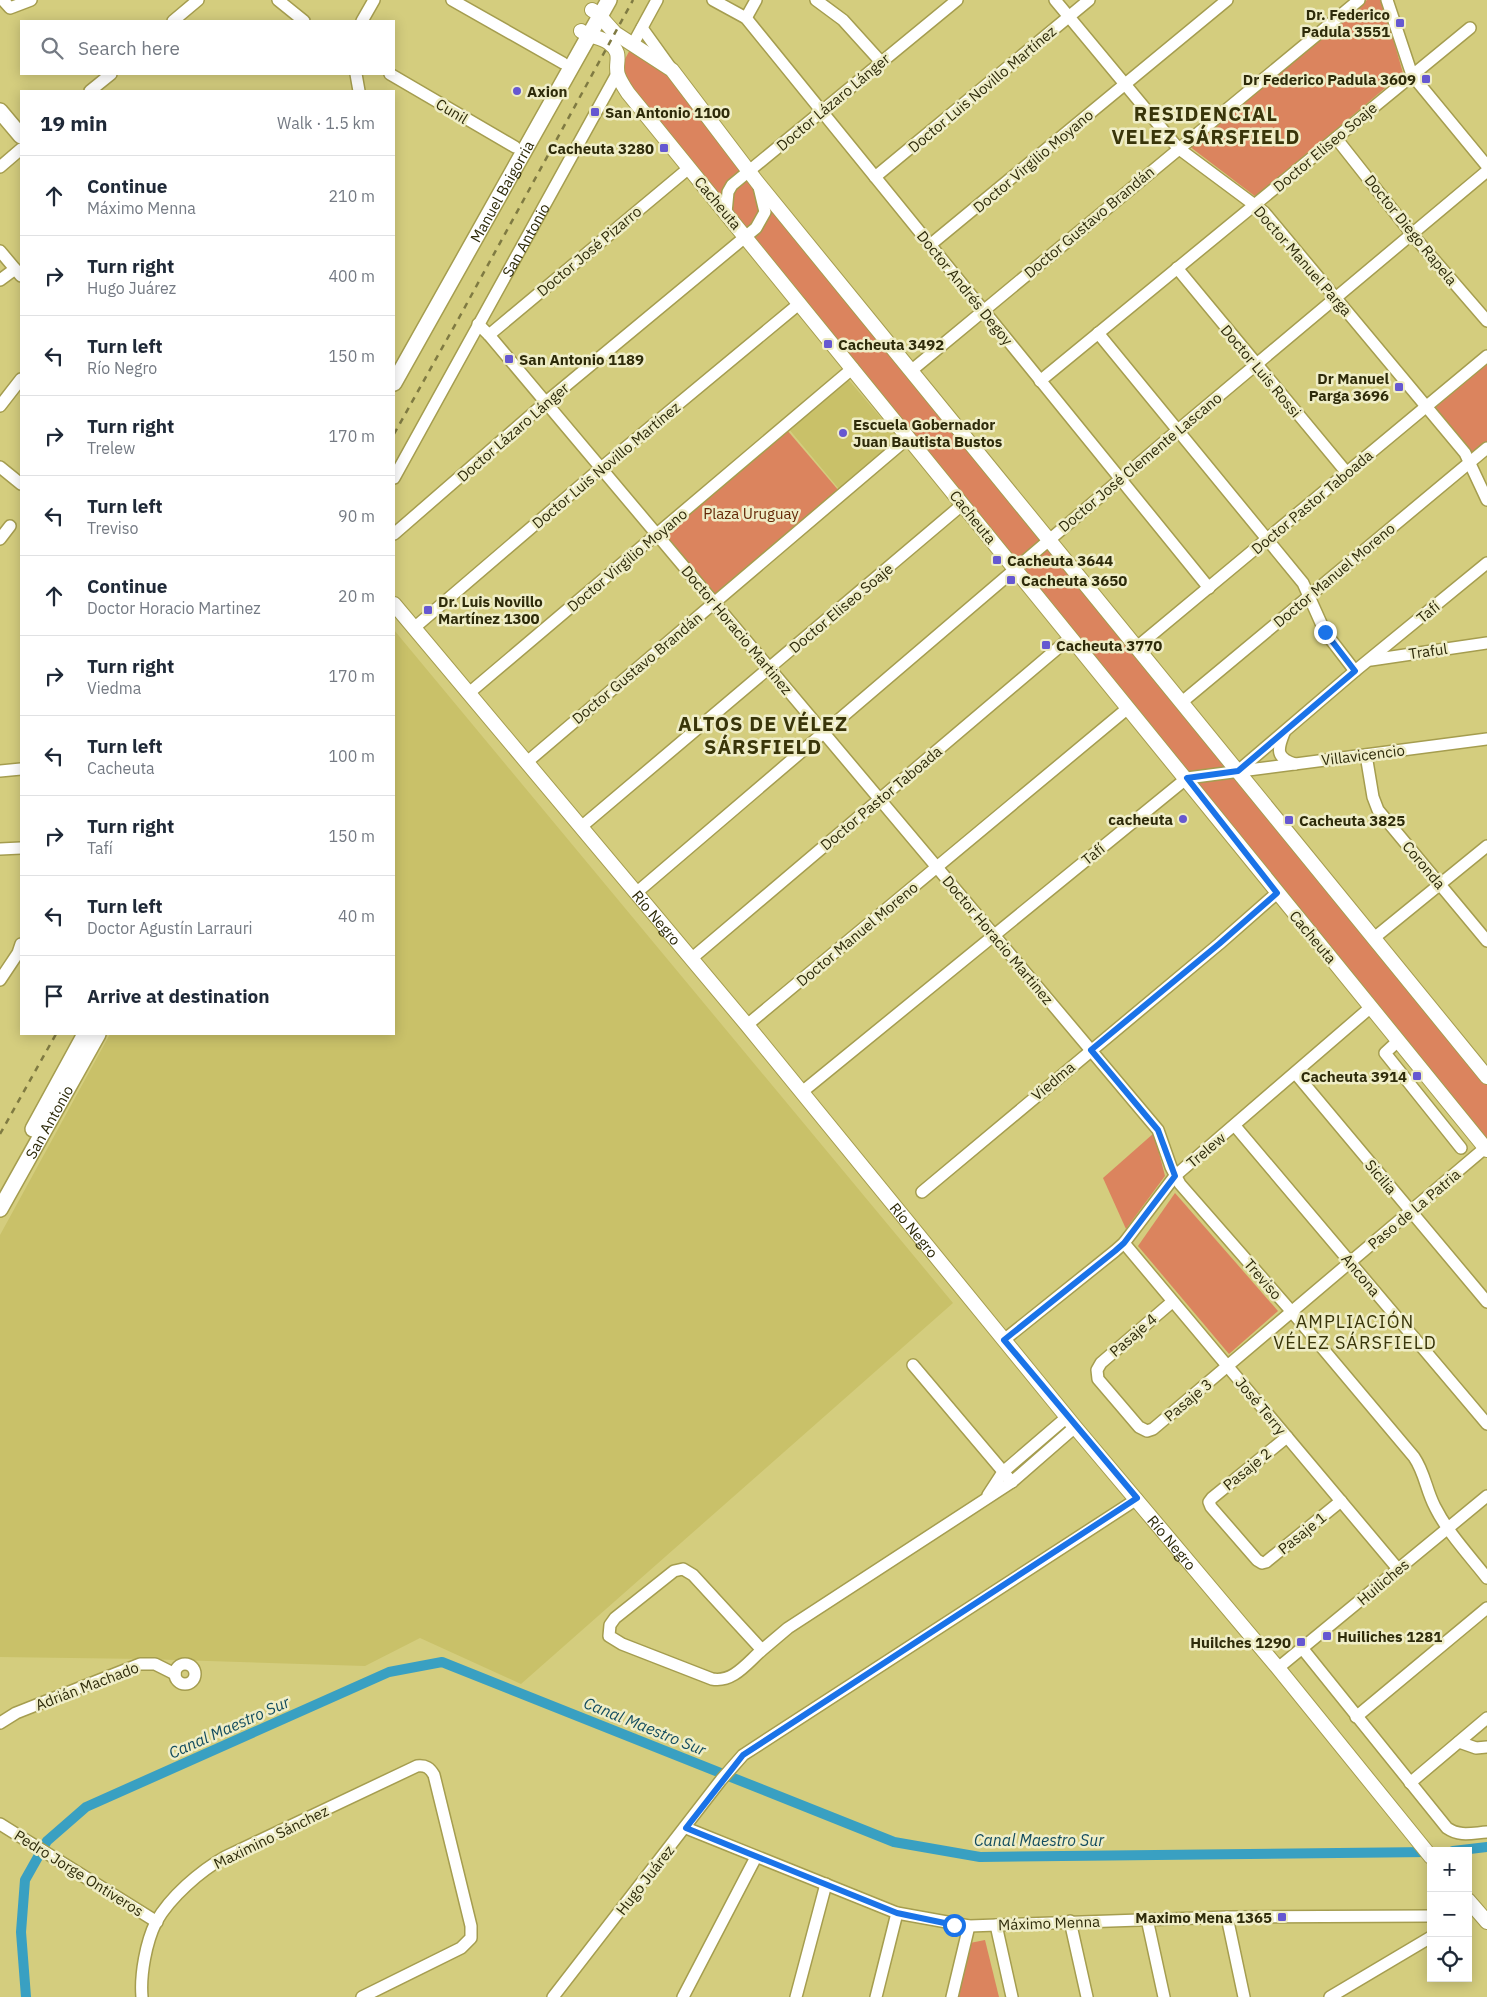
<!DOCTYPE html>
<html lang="en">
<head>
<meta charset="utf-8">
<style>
  body { margin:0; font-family:"IBM Plex Sans",sans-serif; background:#f6f6f7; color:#1f2937 }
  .controls { position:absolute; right:15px; bottom:15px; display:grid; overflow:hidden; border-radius:0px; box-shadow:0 2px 12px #0003 }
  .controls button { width:45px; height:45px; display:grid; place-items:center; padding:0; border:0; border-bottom:1px solid #e0e1e3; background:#fff; color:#1f2937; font:25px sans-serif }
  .stop { position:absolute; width:15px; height:15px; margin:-11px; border:4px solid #1a73e8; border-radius:50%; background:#fff }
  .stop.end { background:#1a73e8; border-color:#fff; box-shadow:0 1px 5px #0008 }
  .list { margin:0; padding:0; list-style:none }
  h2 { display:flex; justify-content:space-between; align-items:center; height:65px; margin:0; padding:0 20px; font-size:21px }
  h2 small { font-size:16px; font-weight:400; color:#747a83 }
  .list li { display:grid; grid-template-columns:32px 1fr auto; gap:15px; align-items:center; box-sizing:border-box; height:80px; padding:0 20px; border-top:1px solid #e0e1e3 }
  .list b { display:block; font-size:19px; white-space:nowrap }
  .list p { margin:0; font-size:16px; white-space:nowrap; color:#747a83 }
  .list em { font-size:16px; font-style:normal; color:#747a83 }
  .icon { flex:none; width:28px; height:28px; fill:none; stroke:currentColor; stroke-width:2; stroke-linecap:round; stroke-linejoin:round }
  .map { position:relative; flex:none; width:1487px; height:1997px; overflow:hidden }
  .search { position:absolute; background:#fff; box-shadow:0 2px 12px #0003; left:20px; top:20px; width:375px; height:55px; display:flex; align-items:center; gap:12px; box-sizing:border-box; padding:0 18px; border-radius:0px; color:#747a83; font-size:19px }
  .panel { position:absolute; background:#fff; box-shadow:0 2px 12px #0003; left:20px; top:90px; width:375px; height:945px; border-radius:0px }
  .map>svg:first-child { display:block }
  .built { fill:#c9c169 }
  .green { fill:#db845e }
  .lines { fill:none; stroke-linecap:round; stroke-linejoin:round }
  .canal { stroke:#39a0c2; stroke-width:10 }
  .minor-casing { stroke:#a59d4f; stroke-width:14 }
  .tertiary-casing { stroke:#a59d4f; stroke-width:16 }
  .secondary-casing { stroke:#a59d4f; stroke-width:18 }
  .minor { stroke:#fff; stroke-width:11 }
  .tertiary { stroke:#fff; stroke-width:14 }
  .secondary { stroke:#fff; stroke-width:15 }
  .rail { stroke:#7f7a42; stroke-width:2.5; stroke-dasharray:6 6; stroke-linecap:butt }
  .route { stroke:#1a73e8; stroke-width:6 }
  .poi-dot { fill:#6658d1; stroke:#efedc6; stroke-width:2 }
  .labels { text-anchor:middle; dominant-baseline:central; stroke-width:5; stroke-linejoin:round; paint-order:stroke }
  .poi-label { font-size:15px; font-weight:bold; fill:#2e2b0a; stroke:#efedc6; text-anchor:start }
  .street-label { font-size:15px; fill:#2e2b0a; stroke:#efedc6 }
  .park-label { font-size:15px; fill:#632706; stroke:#efedc6 }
  .water-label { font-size:16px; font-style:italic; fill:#134c5e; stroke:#efedc6 }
  .quarter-label { font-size:18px; letter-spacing:1px; fill:#39350a; stroke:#efedc6 }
  .district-label { font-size:20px; font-weight:bold; letter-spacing:1px; fill:#39350a; stroke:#efedc6 }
</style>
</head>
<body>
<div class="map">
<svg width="1487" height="1997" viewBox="0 0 1487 1997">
  <rect width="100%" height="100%" fill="#d4cd7e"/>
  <g class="built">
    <polygon points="847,378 898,438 839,489 788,428"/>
    <polygon points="394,630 953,1303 521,1684 420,1638 365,1666 144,1659 0,1657 0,1235 110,1034 394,1034"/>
  </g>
  <g class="green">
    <polygon points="1367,0 1382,0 1403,73 1256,197 1189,146"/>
    <polygon points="633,44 664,64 1487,1077 1487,1150 617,74"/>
    <polygon points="1487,361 1487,443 1472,456 1430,407"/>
    <polygon points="787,430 839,491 715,595 664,534"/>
    <polygon points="1154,1133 1165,1176 1126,1229 1103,1178"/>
    <polygon points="1175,1193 1278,1311 1229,1354 1138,1246"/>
    <polygon points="985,1940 999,1997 956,1997 970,1943"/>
  </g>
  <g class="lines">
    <g class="canal">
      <polyline points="1453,1851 1487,1847"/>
      <polyline points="26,1997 21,1932 25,1880 47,1841 86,1807 389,1672 442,1662 894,1842 980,1857 1430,1852"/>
    </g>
    <defs>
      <g id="minor">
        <polyline points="3,0 10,8 31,0"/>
        <polyline points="278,0 304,21"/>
        <polyline points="452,0 563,63"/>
        <polyline points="713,0 746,18 1209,588"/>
        <polyline points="816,0 843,20 881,62"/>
        <polyline points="1055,0 1178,148 1264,212 1465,453 1487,500"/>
        <polyline points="1387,0 1412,75 1487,166"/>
        <polyline points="746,18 756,0"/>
        <polyline points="173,21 198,0"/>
        <polyline points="362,21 374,0"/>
        <polyline points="642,28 670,67"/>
        <polyline points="633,44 657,0"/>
        <polyline points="356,74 359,91"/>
        <polyline points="390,74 515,147"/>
        <polyline points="90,91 111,74"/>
        <polyline points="1336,138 1411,233 1487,321"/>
        <polyline points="0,167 21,149"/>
        <polyline points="875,177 1089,0"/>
        <polyline points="726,213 728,192 732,185 957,0"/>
        <polyline points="930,245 1227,0"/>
        <polyline points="0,251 21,276"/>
        <polyline points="1177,268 1347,473"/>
        <polyline points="0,280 15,269"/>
        <path d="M478 324 489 335 1158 1130 1171 1167 1180 1184 1292 1312 1414 1457C1425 1473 1426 1490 1435 1507 1448 1533 1469 1555 1487 1578"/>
        <polyline points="1098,333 1303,583 1325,632 1355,671"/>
        <polyline points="489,335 689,168"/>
        <polyline points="912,370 1359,0"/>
        <polyline points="1040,381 1470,28"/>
        <polyline points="0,406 21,379"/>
        <polyline points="0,467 21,484"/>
        <path id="s1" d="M394 478 617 74"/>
        <polyline points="394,534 546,402 756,228 765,212 759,187"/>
        <polyline points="0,539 10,526"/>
        <polyline points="414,628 601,468 800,303"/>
        <polyline points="1137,647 1487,356"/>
        <polyline points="1371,660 1487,643"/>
        <polyline points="469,693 853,368"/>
        <polyline points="1182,702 1487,448"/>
        <path d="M1284 733C1277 750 1276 758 1295 764"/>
        <polyline points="1366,755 1373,797 1378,810 1487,941"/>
        <polyline points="527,762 908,438"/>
        <polyline points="0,771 21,769"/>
        <polyline points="1238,771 1355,671 1487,563"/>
        <polyline points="581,827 963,504"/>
        <polyline points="0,849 21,848"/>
        <polyline points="636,893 1178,430 1487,171"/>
        <polyline points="1374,938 1487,846"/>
        <polyline points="691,959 1071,637"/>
        <polyline points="0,980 18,953 21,944"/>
        <polyline points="747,1025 1128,708"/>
        <polyline points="1398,1041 1385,1053 1461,1148"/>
        <polyline points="1296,1074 1487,1302"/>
        <polyline points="802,1092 1187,778 1487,739"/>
        <polyline points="1235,1126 1487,1424"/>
        <polyline points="922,1192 1219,944 1277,893"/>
        <polyline points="1124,1243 1398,1569"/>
        <polyline points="1172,1302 1101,1363 1097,1370 1098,1379 1139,1427 1147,1431 1153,1429 1485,1148"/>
        <polyline points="1004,1340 1115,1251 1124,1243 1175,1176 1371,1007"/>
        <polyline points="913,1365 1012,1482"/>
        <polyline points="1287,1437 1212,1498 1209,1502 1211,1507 1257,1560 1262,1563 1266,1562 1341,1501"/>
        <polyline points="988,1495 1003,1472 1067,1417"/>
        <path d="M1302 1648 1447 1828C1460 1837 1472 1833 1487 1832"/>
        <path d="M762 1650C747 1663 733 1683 712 1679L622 1644 609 1636 610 1625 615 1618 674 1571 683 1569 693 1575 762 1650 788 1628 1012 1482 1075 1427"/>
        <circle cx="185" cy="1674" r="10"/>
        <polyline points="1278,1668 1487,1496"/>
        <polyline points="1356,1717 1487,1608"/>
        <polyline points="0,1723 16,1713 140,1664 155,1664 175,1674"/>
        <polyline points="1459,1742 1476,1748 1487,1747"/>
        <polyline points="1410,1783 1487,1718"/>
        <polyline points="0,1824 157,1922"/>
        <polyline points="686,1828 897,1913 969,1926 1227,1917 1431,1916"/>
        <polyline points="1227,1917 1244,1997"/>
        <polyline points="1147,1919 1164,1997"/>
        <polyline points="1070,1921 1087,1997"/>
        <polyline points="996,1925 1012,1997"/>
        <path d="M142 1997C140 1975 146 1942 156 1922 170 1897 200 1871 225 1857L417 1766C426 1765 430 1768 434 1775L471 1926V1938L461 1948 362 1997"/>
        <polyline points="553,1997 721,1780 743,1755 1137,1499"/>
        <polyline points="683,1997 756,1857"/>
        <polyline points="796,1997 826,1884"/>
        <polyline points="876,1997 897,1913"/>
        <polyline points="952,1997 969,1926"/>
        <polyline points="1330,1997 1431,1937"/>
      </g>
      <g id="tertiary">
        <polyline points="592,10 597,13 615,33 672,70 757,182 1487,1077"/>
        <path d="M581 31C590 37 601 37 609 43 624 54 614 63 618 75 620 81 624 87 628 93L1487 1150"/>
        <path id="s2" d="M394 604 747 1025 1075 1427 1278 1668 1431 1857"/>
        <polyline points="1468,1900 1487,1922"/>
      </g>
      <g id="secondary">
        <polyline points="0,111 21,136"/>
        <path id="s3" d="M394 383 609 0"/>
        <polyline points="33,1129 85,1034"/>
        <path id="s4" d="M0 1209 98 1034"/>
      </g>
    </defs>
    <use href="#minor" class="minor-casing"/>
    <use href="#tertiary" class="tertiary-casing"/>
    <use href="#secondary" class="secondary-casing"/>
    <use href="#minor" class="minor"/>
    <use href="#tertiary" class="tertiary"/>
    <use href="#secondary" class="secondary"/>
    <g class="rail">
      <polyline points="394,434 460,316 633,0"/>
      <polyline points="0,1134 56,1034"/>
    </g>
  </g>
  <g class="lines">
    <polyline class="route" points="954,1925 897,1913 686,1828 743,1755 1137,1498 1004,1340 1115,1251 1124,1243 1175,1176 1158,1130 1091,1050 1219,944 1277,893 1187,778 1238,771 1355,671 1325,632"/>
  </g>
  <g class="poi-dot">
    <rect x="1395" y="18" width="10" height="10" rx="2.5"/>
    <rect x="1421" y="74" width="10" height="10" rx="2.5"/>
    <circle cx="517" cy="91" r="5"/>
    <rect x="590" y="107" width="10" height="10" rx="2.5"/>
    <rect x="659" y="143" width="10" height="10" rx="2.5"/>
    <rect x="823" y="339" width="10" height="10" rx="2.5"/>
    <rect x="504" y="354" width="10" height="10" rx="2.5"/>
    <rect x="1394" y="382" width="10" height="10" rx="2.5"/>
    <circle cx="843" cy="433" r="5"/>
    <rect x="992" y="555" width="10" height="10" rx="2.5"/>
    <rect x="1006" y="575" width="10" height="10" rx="2.5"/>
    <rect x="423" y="605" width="10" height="10" rx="2.5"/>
    <rect x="1041" y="640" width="10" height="10" rx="2.5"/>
    <circle cx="1183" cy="819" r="5"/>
    <rect x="1284" y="815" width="10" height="10" rx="2.5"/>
    <rect x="1412" y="1071" width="10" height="10" rx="2.5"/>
    <rect x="1322" y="1631" width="10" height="10" rx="2.5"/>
    <rect x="1296" y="1637" width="10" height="10" rx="2.5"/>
    <rect x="1277" y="1912" width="10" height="10" rx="2.5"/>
  </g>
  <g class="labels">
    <g class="poi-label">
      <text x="1390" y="14" text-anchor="end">Dr. Federico<tspan x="1390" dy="17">Padula 3551</tspan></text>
      <text x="1416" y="79" text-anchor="end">Dr Federico Padula 3609</text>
      <text x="527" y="91">Axion</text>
      <text x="605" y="112">San Antonio 1100</text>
      <text x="654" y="148" text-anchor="end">Cacheuta 3280</text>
      <text x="838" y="344">Cacheuta 3492</text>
      <text x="519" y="359">San Antonio 1189</text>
      <text x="1389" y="378" text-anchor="end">Dr Manuel<tspan x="1389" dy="17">Parga 3696</tspan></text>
      <text x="853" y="424">Escuela Gobernador<tspan x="853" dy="17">Juan Bautista Bustos</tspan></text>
      <text x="1007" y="560">Cacheuta 3644</text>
      <text x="1021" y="580">Cacheuta 3650</text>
      <text x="438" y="601">Dr. Luis Novillo<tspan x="438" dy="17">Martínez 1300</tspan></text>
      <text x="1056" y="645">Cacheuta 3770</text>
      <text x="1173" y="819" text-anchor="end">cacheuta</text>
      <text x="1299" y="820">Cacheuta 3825</text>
      <text x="1407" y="1076" text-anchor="end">Cacheuta 3914</text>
      <text x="1337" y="1636">Huiliches 1281</text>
      <text x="1291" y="1642" text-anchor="end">Huilches 1290</text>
      <text x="1272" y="1917" text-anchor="end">Maximo Mena 1365</text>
    </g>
    <g class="street-label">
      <text transform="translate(982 89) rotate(-40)">Doctor Luis Novillo Martínez</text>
      <text transform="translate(833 102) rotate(-40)">Doctor Lázaro Lánger</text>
      <text transform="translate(452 111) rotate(31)">Cunil</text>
      <text transform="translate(1325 147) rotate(-40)">Doctor Eliseo Soaje</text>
      <text transform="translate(1033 161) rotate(-40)">Doctor Virgilio Moyano</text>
      <text stroke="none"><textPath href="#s3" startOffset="220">Manuel Baigorria</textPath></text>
      <text transform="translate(718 203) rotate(50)">Cacheuta</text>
      <text transform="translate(1089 222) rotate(-40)">Doctor Gustavo Brandán</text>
      <text transform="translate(1411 230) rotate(51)">Doctor Diego Rapela</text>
      <text stroke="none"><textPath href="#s1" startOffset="272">San Antonio</textPath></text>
      <text transform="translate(589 251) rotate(-40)">Doctor José Pizarro</text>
      <text transform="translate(1303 261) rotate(49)">Doctor Manuel Parga</text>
      <text transform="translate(965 288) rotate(51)">Doctor Andrés Degoy</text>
      <text transform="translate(1261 371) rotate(50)">Doctor Luis Rossi</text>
      <text transform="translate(513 432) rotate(-41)">Doctor Lázaro Lánger</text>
      <text transform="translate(1140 462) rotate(-40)">Doctor José Clemente Lascano</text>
      <text transform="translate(606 465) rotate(-40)">Doctor Luis Novillo Martínez</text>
      <text transform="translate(1312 502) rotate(-40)">Doctor Pastor Taboada</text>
      <text transform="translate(973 517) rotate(51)">Cacheuta</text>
      <text transform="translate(627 560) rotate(-40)">Doctor Virgilio Moyano</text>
      <text transform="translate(1334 575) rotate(-40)">Doctor Manuel Moreno</text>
      <text transform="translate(841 608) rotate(-40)">Doctor Eliseo Soaje</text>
      <text transform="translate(1428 612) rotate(-40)">Tafí</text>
      <text transform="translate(737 630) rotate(50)">Doctor Horacio Martinez</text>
      <text transform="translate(1428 651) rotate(-8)">Traful</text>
      <text transform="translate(637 668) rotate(-40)">Doctor Gustavo Brandán</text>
      <text transform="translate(1363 755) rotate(-7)">Villavicencio</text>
      <text transform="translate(881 798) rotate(-40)">Doctor Pastor Taboada</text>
      <text transform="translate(1093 854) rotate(-39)">Tafí</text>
      <text transform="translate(1424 865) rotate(50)">Coronda</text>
      <text stroke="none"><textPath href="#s2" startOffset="409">Río Negro</textPath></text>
      <text transform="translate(857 934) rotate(-40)">Doctor Manuel Moreno</text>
      <text transform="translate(1313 937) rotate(50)">Cacheuta</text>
      <text transform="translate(998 940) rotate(50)">Doctor Horacio Martinez</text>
      <text transform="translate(1053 1081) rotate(-40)">Viedma</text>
      <text stroke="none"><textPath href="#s4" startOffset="100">San Antonio</textPath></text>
      <text transform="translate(1206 1150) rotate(-40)">Trelew</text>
      <text transform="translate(1381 1177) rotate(50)">Sicilia</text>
      <text transform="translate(1414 1209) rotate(-40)">Paso de La Patria</text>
      <text stroke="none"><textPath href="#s2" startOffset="814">Río Negro</textPath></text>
      <text transform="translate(1361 1275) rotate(50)">Ancona</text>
      <text transform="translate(1263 1279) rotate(49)">Treviso</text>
      <text transform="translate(1133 1335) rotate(-41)">Pasaje 4</text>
      <text transform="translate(1188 1400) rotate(-40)">Pasaje 3</text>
      <text transform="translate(1261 1406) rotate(50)">José Terry</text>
      <text transform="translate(1247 1469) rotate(-39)">Pasaje 2</text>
      <text transform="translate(1302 1533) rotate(-39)">Pasaje 1</text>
      <text stroke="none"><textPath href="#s2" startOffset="1219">Río Negro</textPath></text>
      <text transform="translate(1383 1582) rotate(-40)">Huiliches</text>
      <text transform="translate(87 1686) rotate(-21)">Adrián Machado</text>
      <text transform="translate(271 1837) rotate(-26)">Maximino Sánchez</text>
      <text transform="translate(79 1873) rotate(32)">Pedro Jorge Ontiveros</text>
      <text transform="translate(645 1880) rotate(-52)">Hugo Juárez</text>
      <text transform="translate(1049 1923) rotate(-2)">Máximo Menna</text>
    </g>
    <g class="park-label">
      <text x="751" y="513">Plaza Uruguay</text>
    </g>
    <g class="water-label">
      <text transform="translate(645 1726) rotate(22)">Canal Maestro Sur</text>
      <text transform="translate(229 1727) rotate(-24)">Canal Maestro Sur</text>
      <text x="1039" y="1840">Canal Maestro Sur</text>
    </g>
    <g class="quarter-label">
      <text x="1355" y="1321">AMPLIACIÓN<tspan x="1355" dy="21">VÉLEZ SÁRSFIELD</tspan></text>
    </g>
    <g class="district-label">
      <text x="1206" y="113">RESIDENCIAL<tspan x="1206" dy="23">VELEZ SÁRSFIELD</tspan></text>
      <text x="763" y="723">ALTOS DE VÉLEZ<tspan x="763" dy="23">SÁRSFIELD</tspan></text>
    </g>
  </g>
</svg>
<div class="controls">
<button>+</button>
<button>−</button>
<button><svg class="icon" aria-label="locate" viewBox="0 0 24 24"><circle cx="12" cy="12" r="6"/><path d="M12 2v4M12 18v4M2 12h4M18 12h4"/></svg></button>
</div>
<div class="stop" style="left:954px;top:1925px"></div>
<div class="stop end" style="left:1325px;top:632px"></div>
<div class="search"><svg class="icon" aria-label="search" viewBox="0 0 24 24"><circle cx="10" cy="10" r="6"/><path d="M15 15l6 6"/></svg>Search here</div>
<section class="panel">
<h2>19 min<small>Walk · 1.5 km</small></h2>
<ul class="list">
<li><svg class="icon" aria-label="ahead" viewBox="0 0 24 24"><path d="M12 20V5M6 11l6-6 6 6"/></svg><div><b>Continue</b><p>Máximo Menna</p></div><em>210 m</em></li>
<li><svg class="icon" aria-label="right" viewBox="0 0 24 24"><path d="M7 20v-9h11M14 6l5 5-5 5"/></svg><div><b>Turn right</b><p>Hugo Juárez</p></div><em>400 m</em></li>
<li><svg class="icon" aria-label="left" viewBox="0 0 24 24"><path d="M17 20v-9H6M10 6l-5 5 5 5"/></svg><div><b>Turn left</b><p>Río Negro</p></div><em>150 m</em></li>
<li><svg class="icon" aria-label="right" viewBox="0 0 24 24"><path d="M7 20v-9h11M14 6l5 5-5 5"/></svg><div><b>Turn right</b><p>Trelew</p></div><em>170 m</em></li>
<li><svg class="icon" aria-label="left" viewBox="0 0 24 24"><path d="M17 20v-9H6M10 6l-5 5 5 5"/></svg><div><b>Turn left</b><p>Treviso</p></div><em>90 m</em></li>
<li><svg class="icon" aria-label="ahead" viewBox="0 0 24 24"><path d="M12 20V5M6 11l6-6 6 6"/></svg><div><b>Continue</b><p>Doctor Horacio Martinez</p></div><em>20 m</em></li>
<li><svg class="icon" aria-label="right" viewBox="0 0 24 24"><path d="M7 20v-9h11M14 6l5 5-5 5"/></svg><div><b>Turn right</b><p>Viedma</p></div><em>170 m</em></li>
<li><svg class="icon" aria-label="left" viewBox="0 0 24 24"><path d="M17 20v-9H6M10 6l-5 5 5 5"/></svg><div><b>Turn left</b><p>Cacheuta</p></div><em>100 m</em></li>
<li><svg class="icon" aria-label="right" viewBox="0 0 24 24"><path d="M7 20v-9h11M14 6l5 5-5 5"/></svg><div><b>Turn right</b><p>Tafí</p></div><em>150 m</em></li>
<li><svg class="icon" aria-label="left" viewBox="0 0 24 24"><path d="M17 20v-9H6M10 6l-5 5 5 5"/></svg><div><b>Turn left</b><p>Doctor Agustín Larrauri</p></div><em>40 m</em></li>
<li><svg class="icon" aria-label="arrive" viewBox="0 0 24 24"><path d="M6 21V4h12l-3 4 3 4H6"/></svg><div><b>Arrive at destination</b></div></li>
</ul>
</section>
</div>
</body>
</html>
